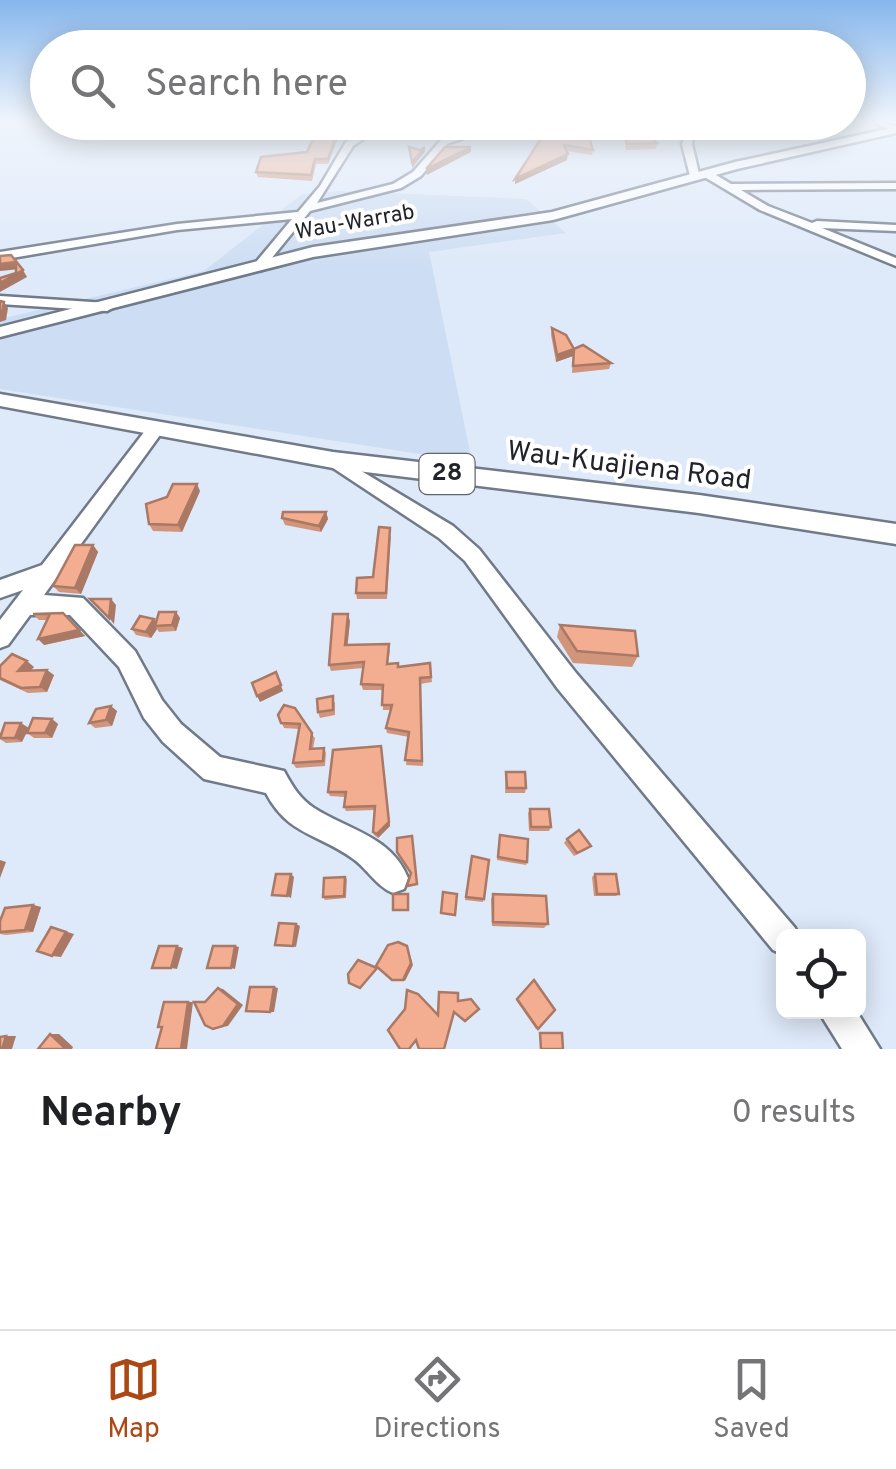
<!DOCTYPE html>
<html lang="en">
<head>
<meta charset="utf-8">
<style>
  body { margin:0; font-family:Overpass,sans-serif; background:#f6f6f6; color:#202124 }
  .controls { position:absolute; right:30px; bottom:30px; display:grid; overflow:hidden; border-radius:15px; box-shadow:0 5px 25px #0003 }
  .controls button { width:90px; height:90px; display:grid; place-items:center; padding:0; border:0; border-bottom:2px solid #e0e0e0; background:#fff; color:#202124; font:50px sans-serif }
  .list { margin:0; padding:0; list-style:none }
  h2 { display:flex; justify-content:space-between; align-items:center; height:130px; margin:0; padding:0 40px; font-size:42px }
  h2 small { font-size:32px; font-weight:400; color:#757577 }
  .icon { flex:none; width:55px; height:55px; fill:none; stroke:currentColor; stroke-width:2; stroke-linecap:round; stroke-linejoin:round }
  .map { position:relative; flex:none; width:896px; height:1049px; overflow:hidden }
  .search { position:absolute; background:#fff; box-shadow:0 5px 25px #0003; left:30px; right:30px; top:30px; height:110px; display:flex; align-items:center; gap:25px; box-sizing:border-box; padding:0 35px; border-radius:55px; color:#757577; font-size:38px }
  .sheet { height:280px; background:#fff }
  nav { display:flex; justify-content:space-around; align-items:center; box-sizing:border-box; height:140px; border-top:2px solid #e0e0e0; background:#fff; font-size:28px; color:#757577 }
  nav a { display:grid; justify-items:center; gap:5px }
  nav .on { color:#ac4814 }
  .map>svg:first-child { display:block }
  .built { fill:#cdddf3 }
  .lines { fill:none; stroke-linecap:round; stroke-linejoin:round }
  .minor-casing { stroke:#707a88; stroke-width:5 }
  .major-casing { stroke:#707a88; stroke-width:5 }
  .minor { fill:#fff; fill-rule:evenodd }
  .major { fill:#fff; fill-rule:evenodd }
  .wall { fill:#d1957c }
  .shaded-wall { fill:#aa7965 }
  .building { fill:#f3ad90; stroke:#aa7965; stroke-width:2.5 }
  .labels { text-anchor:middle; dominant-baseline:central; stroke-width:8; stroke-linejoin:round; paint-order:stroke }
  .far-street-label { font-size:22px; fill:#20242a; stroke:#fff }
  .shield { fill:#fff; stroke:#63666a; stroke-width:2.5 }
  .shield-label { font-size:25px; font-weight:bold; fill:#20242a }
  .street-label { font-size:28px; fill:#20242a; stroke:#fff }
</style>
</head>
<body>
<div class="map">
<svg width="896" height="1049" viewBox="0 0 896 1049">
  <rect width="100%" height="100%" fill="#dee9f9"/>
  <polygon class="built" points="343,191 526,199 566,233 429,252 472,462 0,389 0,319 204,271 302,194"/>
  <g class="lines">
    <defs>
      <g id="minor">
        <polygon points="377,122 388,122 353,146 317,203 393,184 413,172 441,140 495,122 509,122 447,144 421,176 401,188 310,211 262,270 252,267 292,219 177,230 0,260 0,252 177,224 298,212 320,186 346,142"/>
        <polygon points="710,122 722,122 693,137 692,144 700,178 691,180 682,144 685,136"/>
        <polygon points="876,122 896,126 896,132 877,124"/>
        <polygon points="703,172 711,172 731,184 896,183 896,189 741,190 768,206 812,223 817,221 896,225 896,231 822,228 896,258 896,266 760,210 703,176"/>
        <polygon points="0,296 107,303 114,307 107,311 0,304"/>
        <path d="M154 425 163 431 160 435 44 595 83 598 135 651 162 700 181 724 220 757 284 771C292 786 300 799 314 808 348 830 391 836 408 878L404 889 393 893C376 886 367 868 352 858 317 833 288 835 266 793L204 779 163 742 144 718 119 667 70 615H30L8 645 0 648V620L23 590 0 598V580L42 565 148 427Z"/>
        <polygon points="333,454 453,526 479,549 576,673 795,928 799,936 784,936 784,955 773,950 558,689 465,561 439,538 327,464 324,460 327,456"/>
        <polygon points="819,1012 857,1012 880,1049 842,1049"/>
      </g>
      <g id="major">
        <polygon points="896,127 896,133 737,169 553,220 313,257 0,337 0,327 313,247 552,212 735,162"/>
        <polygon points="0,394 333,452 699,495 896,524 896,544 699,513 333,468 0,406"/>
      </g>
    </defs>
    <use href="#minor" class="minor-casing"/>
    <use href="#major" class="major-casing"/>
    <use href="#minor" class="minor"/>
    <use href="#major" class="major"/>
  </g>
  <g class="wall">
    <polygon points="324,122 344,122 328,164 316,164 312,181 258,177 256,172 307,152"/>
    <polygon points="536,122 584,122 593,150 592,155 567,151 567,160 515,184 515,179 541,138 530,137 531,131 537,126"/>
    <polygon points="591,122 635,122 657,143 656,149 626,150 623,131"/>
    <polygon points="552,328 574,349 611,363 609,369 572,373 573,356 556,362 551,335"/>
    <polygon points="200,491 182,532 153,531 149,524"/>
    <polygon points="326,512 328,519 321,532 285,525 282,518"/>
    <polygon points="391,535 387,599 357,599 356,593 373,577"/>
    <polygon points="93,545 98,552 81,594 59,592 53,586"/>
    <polygon points="176,612 180,618 176,631 159,632 157,629 151,638 136,635 132,629 156,622"/>
    <polygon points="63,613 85,636 44,645 47,620 39,620 33,614"/>
    <polygon points="350,621 347,645 390,650 388,664 398,667 430,663 432,682 420,684 423,766 406,765 409,737 387,733 386,728 391,710 383,710 383,690 363,690 361,684 363,668 331,671 329,665"/>
    <polygon points="560,625 638,656 632,667 573,663 557,637"/>
    <polygon points="0,666 34,667 31,670 54,675 47,692 28,693 0,680"/>
    <polygon points="335,702 335,715 320,718 318,712"/>
    <polygon points="284,705 315,738 313,749 324,748 326,753 325,766 296,768 293,763 299,729 284,728 278,715"/>
    <polygon points="117,711 112,726 95,728 89,723"/>
    <polygon points="52,719 58,724 52,738 34,738 27,733"/>
    <polygon points="5,723 22,742 6,743 0,739 0,734"/>
    <polygon points="382,751 390,826 378,838 374,835 373,832 374,810 346,811 344,807 345,797 330,796 328,792"/>
    <polygon points="506,772 526,788 525,793 505,793"/>
    <polygon points="530,809 551,827 549,831 529,831 528,813"/>
    <polygon points="499,838 527,862 526,865 497,860"/>
    <polygon points="567,839 591,846 588,849 574,856 564,843"/>
    <polygon points="472,856 489,860 483,902 465,900"/>
    <polygon points="595,874 619,894 616,896 594,896 592,877"/>
    <polygon points="345,877 347,879 346,898 325,900 323,897"/>
    <polygon points="493,894 548,924 544,928 492,926 491,899"/>
    <polygon points="33,905 41,907 33,932 6,935 0,934 0,921"/>
    <polygon points="534,980 538,1029 536,1029 516,1000"/>
  </g>
  <g class="shaded-wall">
    <polygon points="341,122 344,122 328,164 328,159"/>
    <polygon points="425,147 425,152 412,168 412,162"/>
    <polygon points="471,147 471,152 427,175 426,169"/>
    <polygon points="568,154 567,160 515,184 515,179"/>
    <polygon points="16,262 20,269 0,271 0,264"/>
    <polygon points="23,270 27,277 0,292 0,283"/>
    <polygon points="4,302 8,308 6,320 0,322 0,314"/>
    <polygon points="574,349 573,356 556,362 557,355"/>
    <polygon points="197,484 200,491 182,532 178,525"/>
    <polygon points="326,512 328,519 321,532 319,526"/>
    <polygon points="93,545 98,552 81,594 75,588"/>
    <polygon points="111,599 116,605 114,624 109,618"/>
    <polygon points="176,612 180,618 176,631 172,625"/>
    <polygon points="348,614 350,621 347,651 345,645"/>
    <polygon points="154,619 159,625 155,626 157,629 151,638 146,632"/>
    <polygon points="79,630 85,636 44,645 38,639"/>
    <polygon points="27,661 34,667 25,676 18,671"/>
    <polygon points="47,670 54,675 47,692 40,687"/>
    <polygon points="276,672 283,691 260,702 257,696"/>
    <polygon points="111,706 117,711 112,726 106,720"/>
    <polygon points="52,719 58,724 52,738 45,733"/>
    <polygon points="21,723 29,728 22,742 15,738"/>
    <polygon points="382,751 390,826 378,838 377,834"/>
    <polygon points="0,860 6,862 0,878"/>
    <polygon points="291,874 294,877 291,898 287,896"/>
    <polygon points="33,905 41,907 33,932 25,930"/>
    <polygon points="296,924 300,926 296,947 293,946"/>
    <polygon points="51,927 74,934 61,957 52,956"/>
    <polygon points="177,946 183,948 177,969 171,968"/>
    <polygon points="235,946 239,947 235,969 231,968"/>
    <polygon points="407,946 413,965 405,981 403,980"/>
    <polygon points="274,987 278,988 274,1012 270,1012"/>
    <polygon points="218,988 223,989 243,1005 228,1026 213,1029"/>
    <polygon points="188,1002 193,1002 187,1049 181,1049"/>
    <polygon points="50,1034 59,1034 73,1047 72,1049 64,1049"/>
    <polygon points="6,1036 16,1036 12,1049 2,1049"/>
  </g>
  <g class="building">
    <polygon points="324,122 341,122 328,159 315,159 311,175 256,172 261,157 307,152 318,128"/>
    <polygon points="538,122 584,122 593,150 564,145 568,154 515,179 544,134 531,131 539,125"/>
    <polygon points="611,122 635,122 657,143 627,144 624,126"/>
    <polygon points="409,147 420,150 425,147 412,162"/>
    <polygon points="445,147 471,147 426,169"/>
    <polygon points="11,255 23,270 0,283 0,278 16,273 16,262 0,264 0,256"/>
    <polygon points="0,301 4,302 2,314 0,314"/>
    <polygon points="552,328 566,335 574,349 583,345 611,363 573,366 574,349 557,355"/>
    <polygon points="173,484 197,484 178,525 149,524 146,504 167,497"/>
    <polygon points="283,512 326,512 319,526 282,518"/>
    <polygon points="379,527 390,528 386,593 356,593 357,578 373,577"/>
    <polygon points="75,545 93,545 75,588 53,586"/>
    <polygon points="90,599 111,599 109,618"/>
    <polygon points="159,612 176,612 172,625 155,626"/>
    <polygon points="63,613 79,630 38,639 50,614 33,614"/>
    <polygon points="333,614 348,614 345,645 389,644 387,664 398,663 398,667 430,663 431,677 420,678 422,761 405,760 409,732 386,728 392,705 382,705 383,685 361,684 364,662 329,665"/>
    <polygon points="140,616 154,619 146,632 132,629"/>
    <polygon points="560,625 635,631 638,656 577,651"/>
    <polygon points="12,654 27,661 18,671 47,670 40,687 21,688 0,678 0,666"/>
    <polygon points="276,672 281,685 257,696 252,683"/>
    <polygon points="333,696 333,710 318,712 317,699"/>
    <polygon points="284,705 295,708 312,733 310,749 324,748 323,761 293,763 300,724 281,723 278,715"/>
    <polygon points="111,706 106,720 89,723 96,709"/>
    <polygon points="33,718 52,719 45,733 27,733"/>
    <polygon points="5,723 21,723 15,738 0,738"/>
    <polygon points="381,746 389,822 377,834 373,832 375,806 344,807 346,792 328,792 333,750"/>
    <polygon points="506,772 525,772 526,788 507,788"/>
    <polygon points="530,809 549,809 551,827 531,827"/>
    <polygon points="579,830 591,846 577,853 567,839"/>
    <polygon points="500,835 528,839 527,862 498,857"/>
    <polygon points="412,836 417,884 407,886 411,873 397,852 397,838"/>
    <polygon points="472,856 489,860 484,899 466,897"/>
    <polygon points="276,874 291,874 287,896 272,895"/>
    <polygon points="595,874 616,874 619,894 597,894"/>
    <polygon points="345,877 344,896 323,897 324,878"/>
    <polygon points="443,892 457,894 455,915 441,913"/>
    <rect x="393" y="894" width="15" height="16"/>
    <polygon points="493,894 546,896 548,924 493,922"/>
    <polygon points="33,905 25,930 0,932 0,921 5,908"/>
    <polygon points="279,923 296,924 293,946 275,945"/>
    <polygon points="51,927 66,932 52,956 37,951"/>
    <polygon points="398,942 407,946 411,963 403,980 392,980 376,966 388,945"/>
    <polygon points="159,946 177,946 171,968 152,968"/>
    <polygon points="213,946 235,946 231,968 207,968"/>
    <polygon points="358,960 377,968 360,988 349,983 348,974"/>
    <polygon points="534,980 555,1010 538,1029 517,999"/>
    <polygon points="250,987 274,987 270,1012 246,1011"/>
    <polygon points="218,988 238,1004 223,1026 213,1029 205,1025 194,1002 205,1002"/>
    <polygon points="407,990 418,994 438,1015 439,992 458,993 458,1001 471,999 479,1009 465,1021 454,1012 444,1049 419,1049 416,1040 409,1049 400,1049 388,1030 405,1009"/>
    <polygon points="164,1002 188,1002 181,1049 156,1049 162,1027 158,1027"/>
    <polygon points="540,1033 562,1033 563,1049 541,1049"/>
    <polygon points="50,1034 65,1048 64,1049 38,1049"/>
    <polygon points="6,1036 2,1049 0,1049 0,1037"/>
  </g>
  <linearGradient id="sky" x2="0" y2="1"><stop stop-color="#85b6ec"/><stop offset="0.45" stop-color="#f0f5fc"/><stop offset="1" stop-color="#f0f5fc" stop-opacity="0"/></linearGradient>
  <rect width="896" height="269" fill="url(#sky)"/>
  <g class="labels">
    <g class="far-street-label">
      <text transform="translate(355 223) rotate(-10)">Wau-Warrab</text>
    </g>
    <rect class="shield" x="419.5" y="454" width="55" height="40" rx="8"/>
    <g class="shield-label">
      <text x="447" y="474">28</text>
    </g>
    <g class="street-label">
      <text transform="translate(629 467) rotate(7)">Wau-Kuajiena Road</text>
    </g>
  </g>
</svg>
<div class="controls">
<button><svg class="icon" aria-label="locate" viewBox="0 0 24 24"><circle cx="12" cy="12" r="6"/><path d="M12 2v4M12 18v4M2 12h4M18 12h4"/></svg></button>
</div>
<div class="search"><svg class="icon" aria-label="search" viewBox="0 0 24 24"><circle cx="10" cy="10" r="6"/><path d="M15 15l6 6"/></svg>Search here</div>
</div>
<section class="sheet">
<h2>Nearby<small>0 results</small></h2>
<ul class="list">
</ul>
</section>
<nav>
<a class="on"><svg class="icon" aria-label="map" viewBox="0 0 24 24"><path d="M3 6l6-2 6 2 6-2v14l-6 2-6-2-6 2zM9 4v14M15 6v14"/></svg>Map</a>
<a><svg class="icon" aria-label="directions" viewBox="0 0 24 24"><path d="M12 3l9 9-9 9-9-9zM9 14v-3h6M13 9l2 2-2 2"/></svg>Directions</a>
<a><svg class="icon" aria-label="saved" viewBox="0 0 24 24"><path d="M7 4h10v16l-5-4-5 4z"/></svg>Saved</a>
</nav>
</body>
</html>
